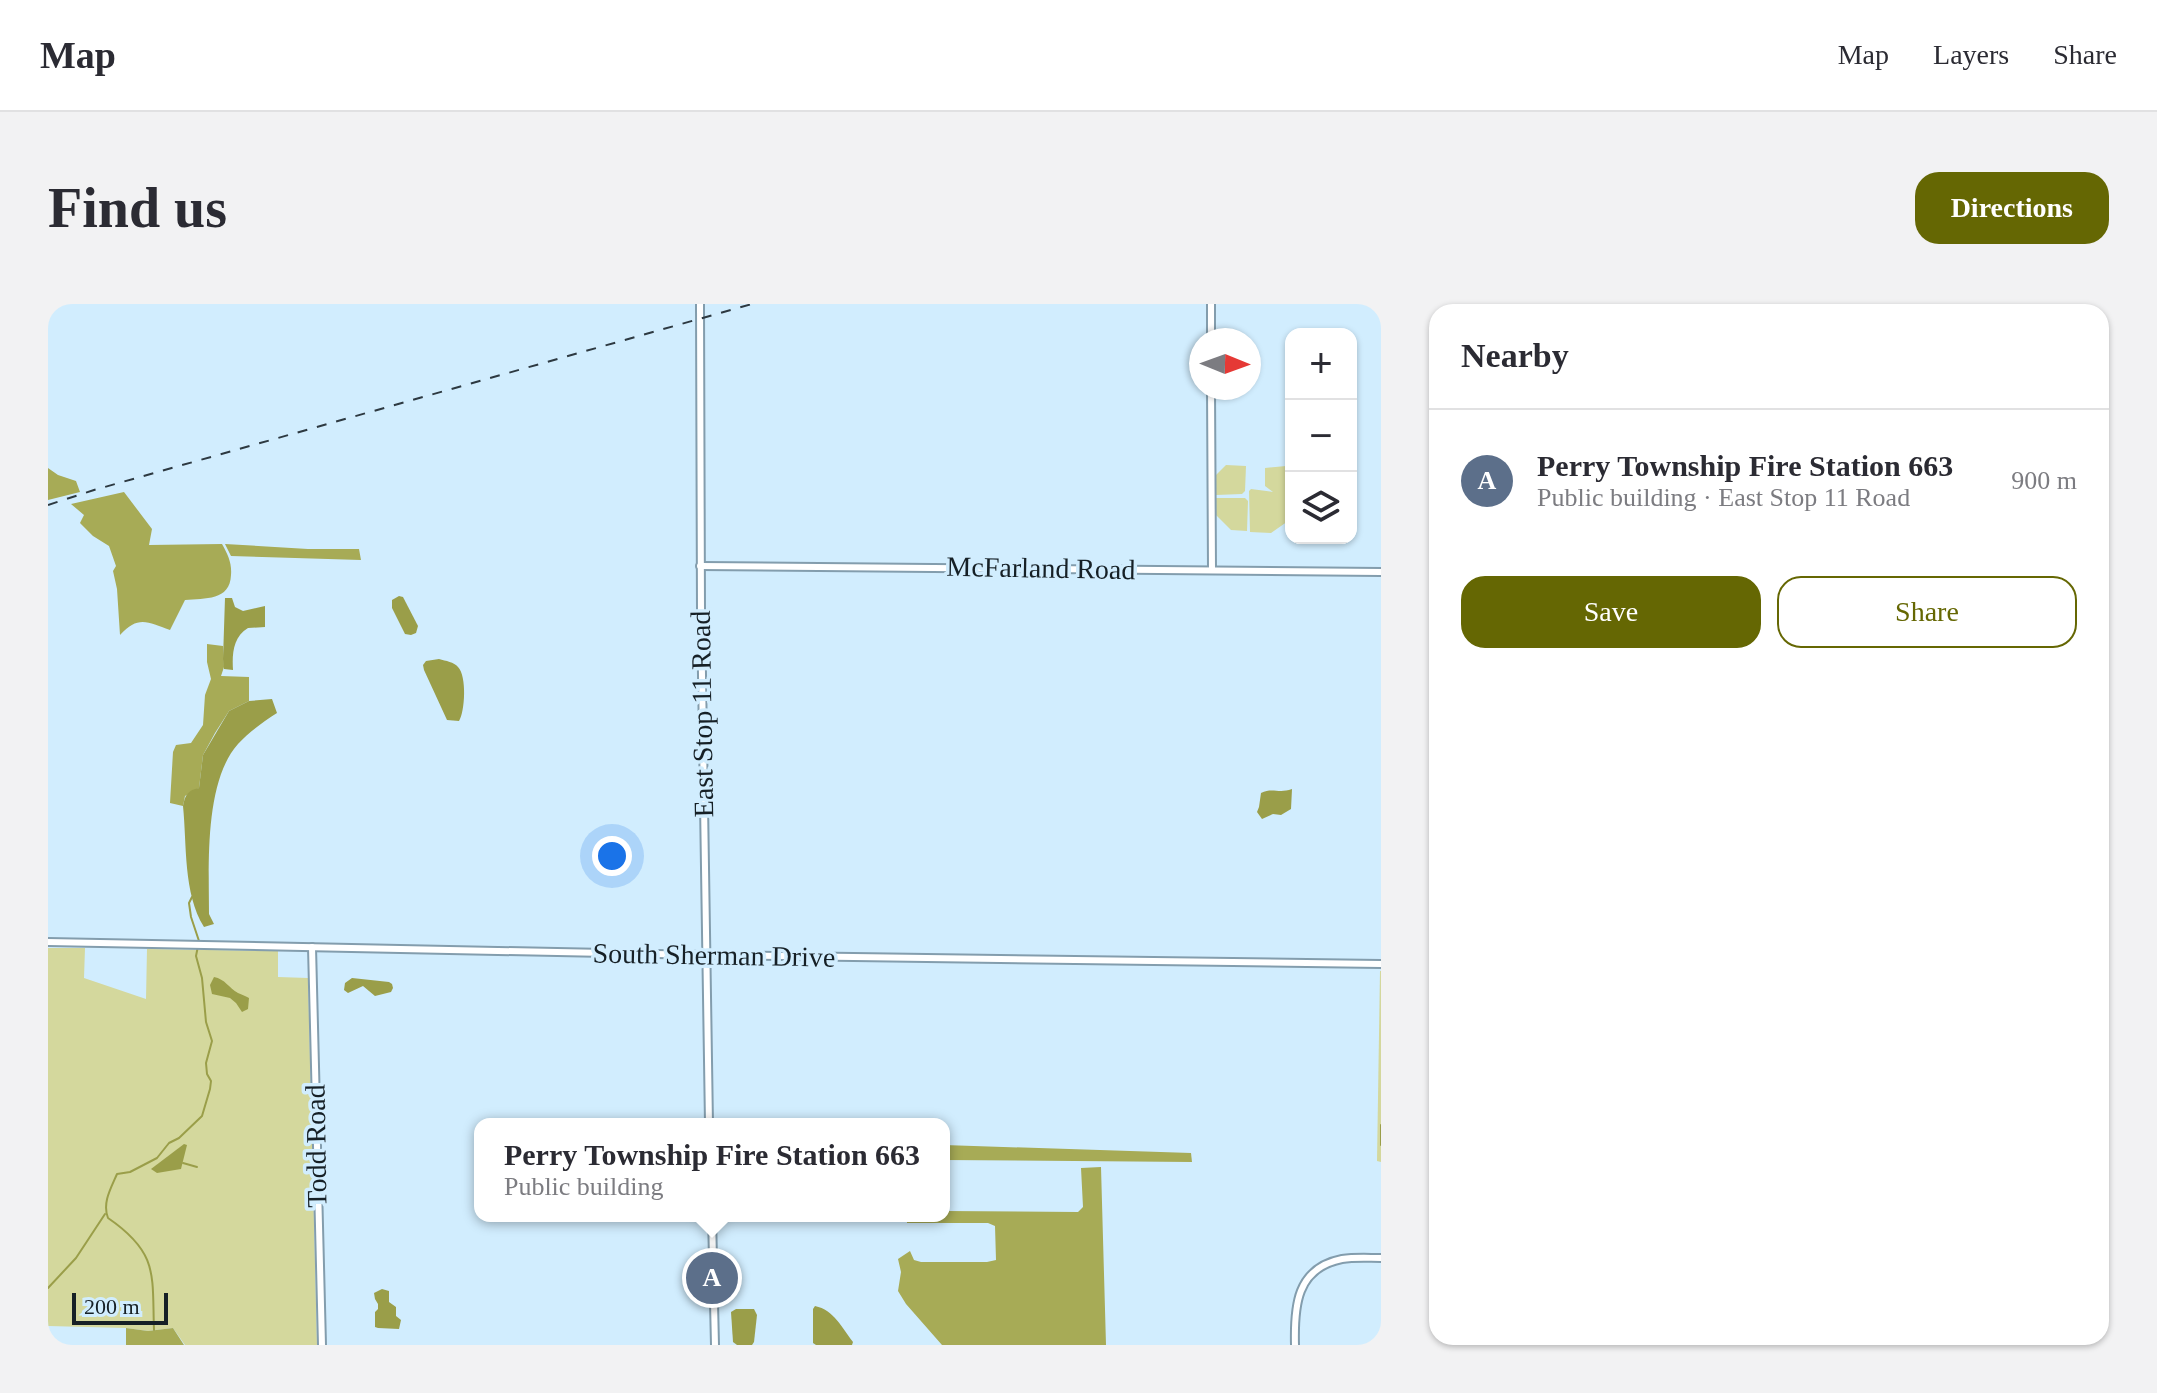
<!DOCTYPE html>
<html lang="en">
<head>
<meta charset="utf-8">
<style>
  body { margin:0; font-family:"Times New Roman",serif; background:#f2f2f3; color:#2b2b33 }
  .controls { position:absolute; right:24px; top:24px; display:grid; overflow:hidden; border-radius:16px; box-shadow:0 2px 6px #0004 }
  .controls button { width:72px; height:72px; display:grid; place-items:center; padding:0; border:0; border-bottom:2px solid #e1e1e2; background:#fff; color:#2b2b33; font:40px sans-serif }
  .compass { position:absolute; left:1141px; top:24px; width:72px; height:72px; border-radius:50%; background:#fff; box-shadow:0 2px 6px #0004; rotate:91deg }
  .scale { position:absolute; left:24px; bottom:20px; width:96px; box-sizing:border-box; padding-left:8px; border:4px solid #162026; border-top:0; font-size:22px; line-height:28px; white-space:nowrap; color:#162026; -webkit-text-stroke:6px #d1edfe; paint-order:stroke }
  .you { position:absolute; left:564px; top:552px; width:28px; height:28px; margin:-20px; border:6px solid #fff; border-radius:50%; background:#1a73e8; box-shadow:0 0 0 12px #1a73e833 }
  .badge { display:grid; place-items:center; width:52px; height:52px; border-radius:50%; background:#656703; color:#fff; font-size:26px; font-weight:700 }
  .pin { position:absolute; translate:-50% -50%; border:4px solid #fff; box-shadow:0 2px 8px #0006 }
  .popup { position:absolute; left:426px; top:814px; width:476px; height:104px; box-sizing:border-box; display:grid; place-content:center; border-radius:16px; background:#fff; filter:drop-shadow(0 2px 6px #0005); font-size:26px; white-space:nowrap; color:#7c7c81 }
  .popup b { font-size:30px; color:#2b2b33 }
  .popup::after { content:''; position:absolute; left:50%; top:100%; margin-left:-16px; border:16px solid transparent; border-top-color:#fff }
  .list { margin:0; padding:0; list-style:none }
  h2 { display:flex; justify-content:space-between; align-items:center; height:104px; margin:0; padding:0 32px; font-size:34px }
  h2 small { font-size:26px; font-weight:400; color:#7c7c81 }
  .list li { display:grid; grid-template-columns:52px 1fr auto; gap:24px; align-items:center; box-sizing:border-box; height:144px; padding:0 32px; border-top:2px solid #e1e1e2 }
  .list b { display:block; font-size:30px; white-space:nowrap }
  .list p { margin:0; font-size:26px; white-space:nowrap; color:#7c7c81 }
  .list em { font-size:26px; font-style:normal; color:#7c7c81 }
  .actions { display:flex; gap:16px; padding:24px 32px }
  .actions a { flex:1; padding:18px 0; border:2px solid #656703; border-radius:24px; text-align:center; font-size:28px; color:#656703 }
  .actions .main { background:#656703; color:#fff }
  .icon { flex:none; width:44px; height:44px; fill:none; stroke:currentColor; stroke-width:2; stroke-linecap:round; stroke-linejoin:round }
  .map { position:relative; flex:none; width:1333px; height:1041px; overflow:hidden; border-radius:24px }
  header { display:flex; align-items:center; gap:48px; box-sizing:border-box; height:112px; padding:0 40px; background:#fff; border-bottom:2px solid #e1e1e2 }
  header strong { font-size:38px }
  nav { display:flex; gap:44px; margin-inline-start:auto; font-size:28px }
  .intro { display:flex; align-items:center; justify-content:space-between; box-sizing:border-box; height:192px; padding:0 48px }
  h1 { margin:0; font-size:56px }
  .button { padding:20px 36px; border-radius:24px; background:#656703; color:#fff; font-size:28px; font-weight:700 }
  main { display:flex; gap:48px; padding:0 48px }
  aside { flex:1; background:#fff; border-radius:24px; box-shadow:0 2px 6px #0004 }
  .map>svg:first-child { display:block }
  .green { fill:#d4d89d }
  .forest { fill:#a7ab56 }
  .water { fill:#9a9e49 }
  .lines { fill:none; stroke-linecap:round; stroke-linejoin:round }
  .stream { stroke:#9a9e49; stroke-width:2 }
  .secondary-casing { stroke:#839dad; stroke-width:10 }
  .secondary { stroke:#fff; stroke-width:6 }
  .rail { stroke:#2d3941; stroke-width:2; stroke-dasharray:10 10; stroke-linecap:butt }
  .labels { text-anchor:middle; dominant-baseline:central; stroke-width:7; stroke-linejoin:round; paint-order:stroke }
  .street-label { font-size:28px; fill:#162026; stroke:#d1edfe }
</style>
</head>
<body>
<header>
<strong>Map</strong>
<nav><a>Map</a><a>Layers</a><a>Share</a></nav>
</header>
<div class="intro"><h1>Find us</h1><a class="button">Directions</a></div>
<main>
<div class="map">
<svg width="1333" height="1041" viewBox="0 0 1333 1041">
  <rect width="100%" height="100%" fill="#d1edfe"/>
  <g class="green">
    <polygon points="1178,161 1198,162 1197,187 1194,190 1168,191 1167,172"/>
    <polygon points="1238,162 1241,165 1243,215 1223,229 1202,228 1201,187 1203,185 1225,188 1217,182 1217,164"/>
    <polygon points="1168,194 1197,194 1200,197 1199,227 1183,226 1168,211"/>
    <polygon points="0,644 37,644 36,674 98,695 99,645 230,647 230,673 260,674 269,1041 137,1041 125,1024 100,1027 78,1024 0,1022"/>
    <polygon points="1332,667 1333,667 1333,858 1329,857"/>
  </g>
  <g class="forest">
    <polygon points="0,164 10,171 28,177 32,188 0,196"/>
    <path d="M76 188 104 225 101 241 174 240C180 251 184 259 183 271 182 297 157 294 137 296L122 326C100 318 90 311 72 331L69 285 65 267 68 262 61 242 45 232 32 219 36 211 23 200Z"/>
    <polygon points="177,240 260,245 311,245 313,256 183,252"/>
    <polygon points="159,340 175,342 176,363 173,372 201,373 201,397 181,407 167,429 155,451 151,484 137,492 135,502 122,499 125,448 128,441 143,439 155,421 157,391 163,375 159,358"/>
    <polygon points="896,841 1143,849 1144,858 896,856"/>
    <polygon points="1053,863 1058,1041 894,1041 858,1000 850,987 853,968 850,955 862,947 866,956 873,958 939,958 948,956 947,922 940,919 859,919 859,912 896,912 896,907 1030,908 1035,903 1033,864"/>
    <polygon points="78,1024 100,1027 125,1024 136,1041 146,1041 78,1041"/>
  </g>
  <g class="water">
    <polygon points="351,292 355,293 370,322 368,329 363,331 357,330 344,304 344,296"/>
    <path d="M177 294H184L187 303 195 307 217 302V323L200 324C185 333 184 350 185 366L176 365 175 355Z"/>
    <path d="M391 355C398 357 406 358 410 363 419 372 417 408 411 417L399 416 376 366 375 361 378 357Z"/>
    <path d="M224 395 229 409C215 418 201 428 190 440 156 478 161 562 161 610L166 620 156 623C135 589 139 541 135 502 137 491 140 486 151 484L155 451 181 407 201 397Z"/>
    <path d="M1244 485 1243 505 1233 511 1225 510 1214 515 1209 508 1211 503 1213 489C1225 483 1230 490 1244 485Z"/>
    <path d="M166 673C177 675 181 684 190 689 194 691 198 692 201 694L200 705 194 708 188 699 182 694 164 690 162 681Z"/>
    <polygon points="304,674 341,678 344,680 345,684 343,688 327,692 315,682 300,689 296,686 297,679"/>
    <polygon points="136,840 139,841 133,865 109,869 103,865"/>
    <polygon points="334,985 341,987 341,998 348,1003 348,1012 353,1016 351,1025 330,1024 327,1023 327,1008 330,1005 330,1000 327,995 326,989"/>
    <path d="M767 1002C786 1006 794 1024 805 1038L804 1041H768L765 1039V1005Z"/>
    <polygon points="688,1005 706,1005 709,1011 706,1038 704,1041 689,1041 685,1038 683,1008"/>
  </g>
  <g class="lines">
    <g class="stream">
      <polyline points="1333,821 1333,841"/>
      <polyline points="135,859 149,863"/>
      <polyline points="0,984 28,954 57,910"/>
      <path d="M106 1026C104 971 111 949 60 914 54 899 63 884 69 870L82 868 109 854 121 839 131 834 154 812 162 785 163 777 159 770 158 759 164 737 158 718 154 674 148 652 151 637 143 613 141 599 144 593"/>
    </g>
    <defs>
      <g id="secondary">
        <polyline points="652,0 653,307 661,820"/>
        <polyline points="1163,0 1163,36"/>
        <polyline points="1163,84 1164,266"/>
        <polyline points="652,262 1333,268"/>
        <polyline points="0,638 657,651 1333,660"/>
        <polyline points="264,643 274,1041"/>
        <polyline points="664,912 667,1041"/>
        <path d="M1247 1041C1246 1003 1248 964 1294 955 1307 953 1320 954 1333 954"/>
      </g>
    </defs>
    <use href="#secondary" class="secondary-casing"/>
    <use href="#secondary" class="secondary"/>
    <polyline class="rail" points="0,201 46,186 704,0"/>
  </g>
  <g class="labels">
    <g class="street-label">
      <text transform="translate(993 264) rotate(1)">McFarland Road</text>
      <text transform="translate(654 410) rotate(-91)">East Stop 11 Road</text>
      <text transform="translate(666 651) rotate(1)">South Sherman Drive</text>
      <text transform="translate(268 842) rotate(-91)">Todd Road</text>
    </g>
  </g>
</svg>
<div class="controls">
<button>+</button>
<button>−</button>
<button><svg class="icon" aria-label="layers" viewBox="0 0 24 24"><path d="M12 4l9 5-9 5-9-5zM3 14l9 5 9-5"/></svg></button>
</div>
<svg class="compass" viewBox="-18 -18 36 36"><path d="M0-13l5 13h-10z" fill="#e53935"/><path d="M0 13l5-13h-10z" fill="#7c7c81"/></svg>
<div class="scale">200 m</div>
<div class="you"></div>
<div class="pin badge" style="left:664px;top:974px;background:#5c6f8a">A</div>
<div class="popup"><b>Perry Township Fire Station 663</b>Public building</div>
</div>
<aside>
<h2>Nearby<small></small></h2>
<ul class="list">
<li><span class="badge" style="background:#5c6f8a">A</span><div><b>Perry Township Fire Station 663</b><p>Public building · East Stop 11 Road</p></div><em>900 m</em></li>
</ul>
<div class="actions"><a class="main">Save</a><a>Share</a></div>
</aside>
</main>
</body>
</html>
